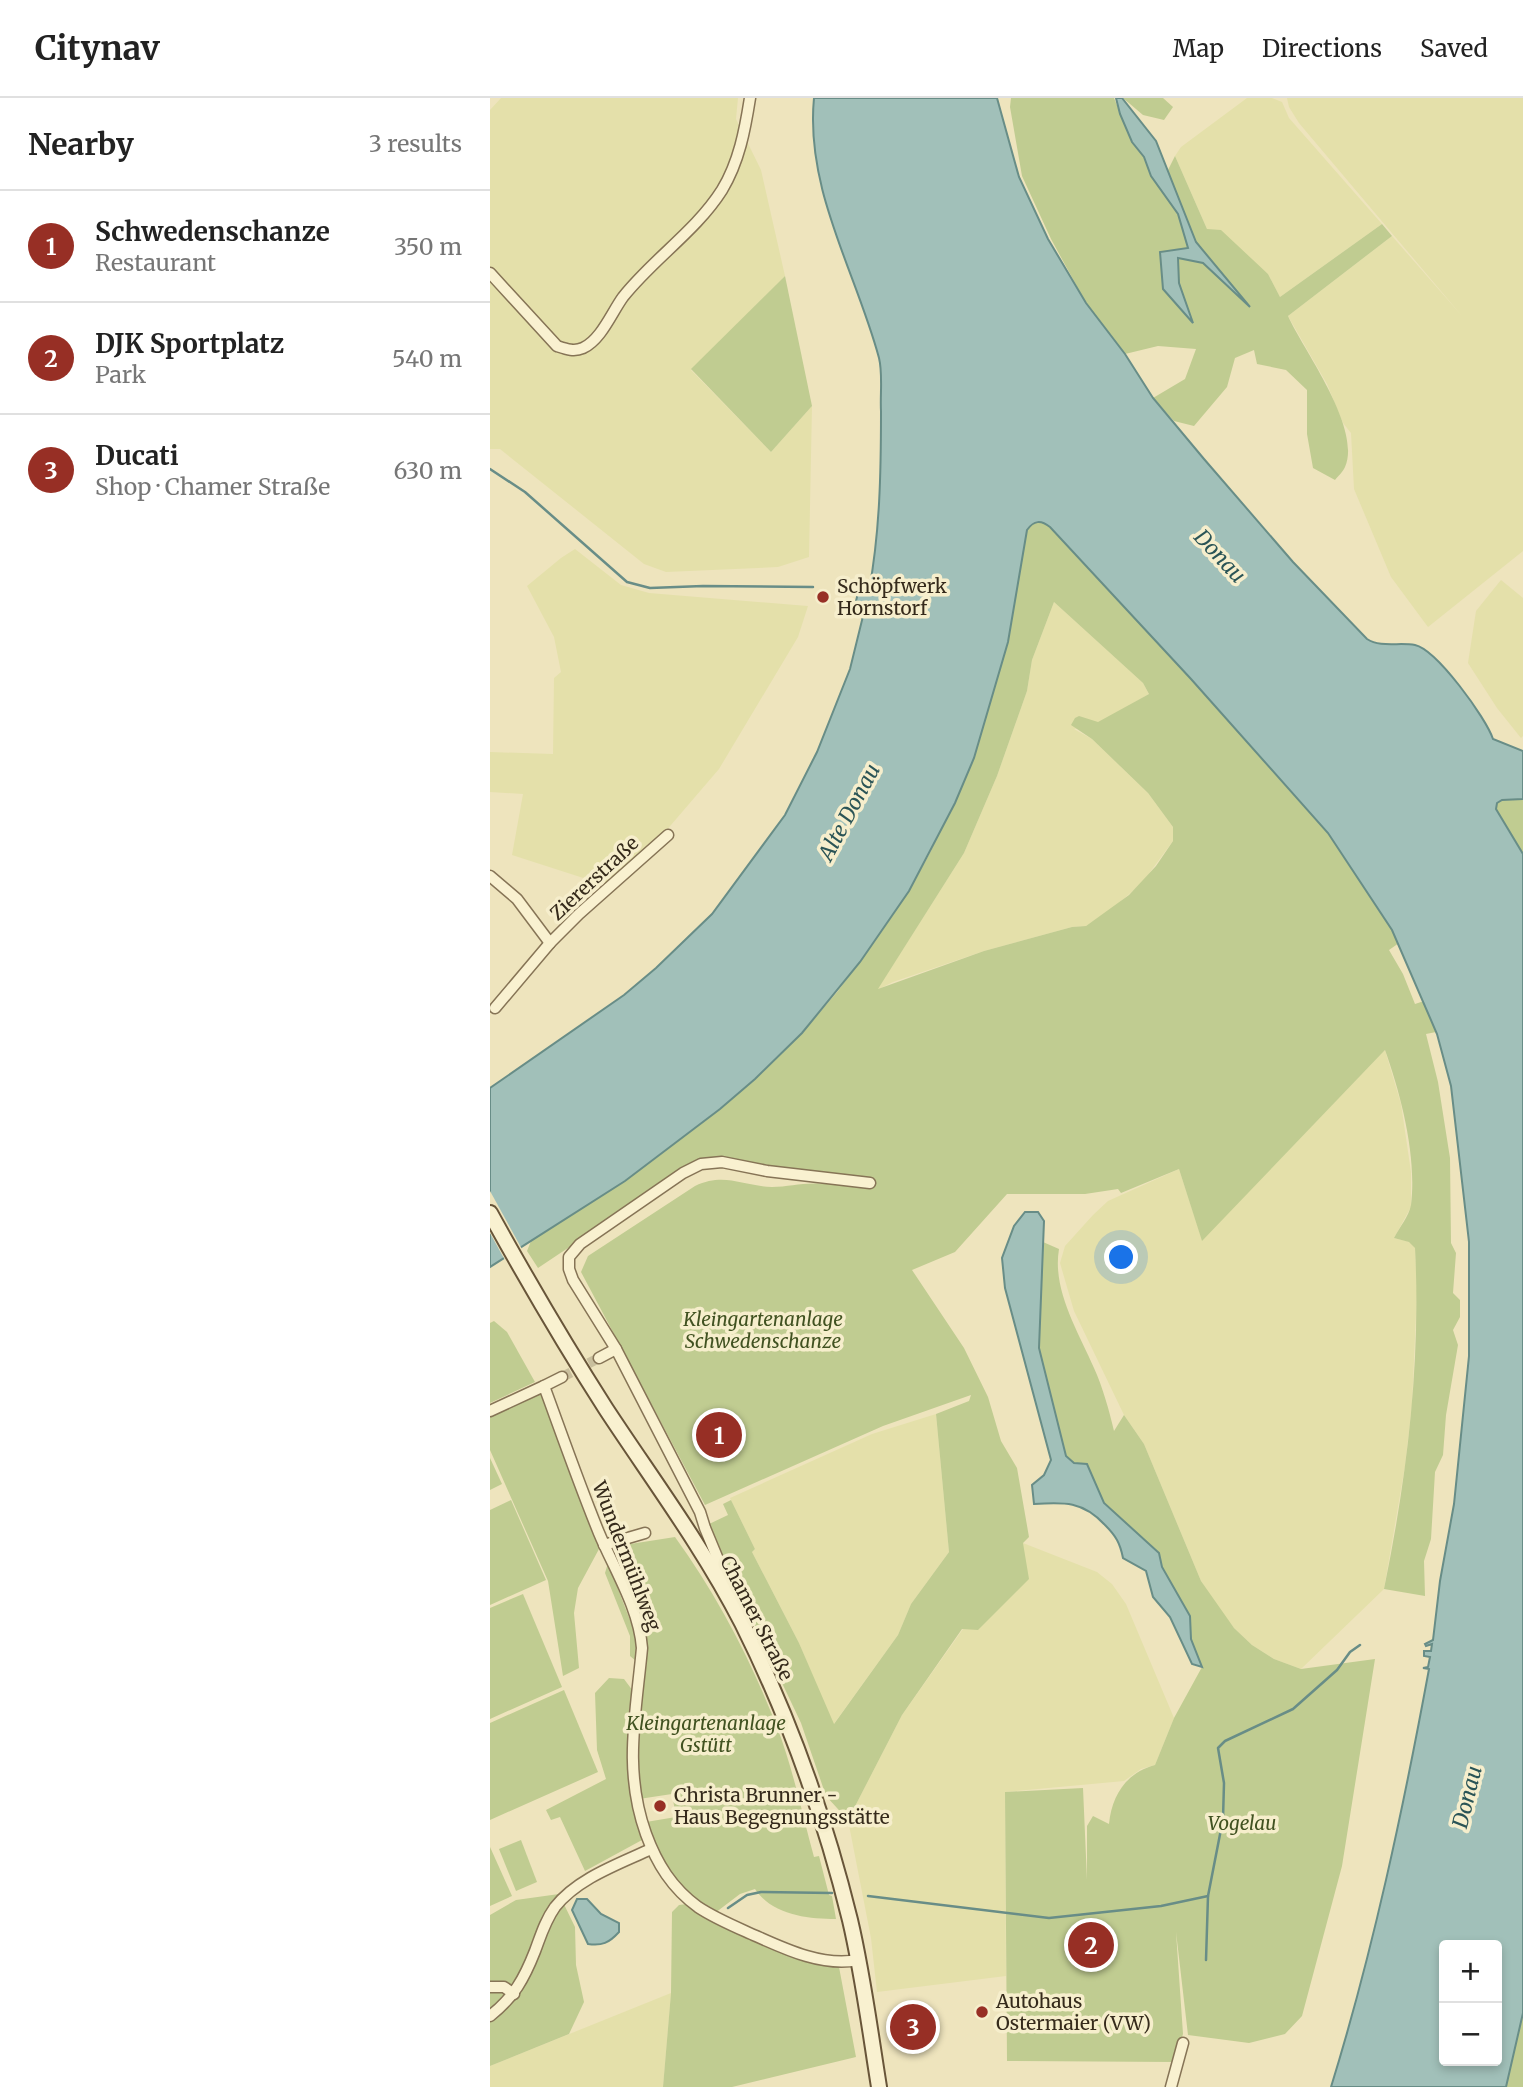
<!DOCTYPE html>
<html lang="en">
<head>
<meta charset="utf-8">
<style>
  body { margin:0; font-family:Merriweather,serif; background:#f6f6f6; color:#222 }
  .controls { position:absolute; right:21px; bottom:21px; display:grid; overflow:hidden; border-radius:7px; box-shadow:0 4px 10px #0003 }
  .controls button { width:63px; height:63px; display:grid; place-items:center; padding:0; border:0; border-bottom:2px solid #e0e0e0; background:#fff; color:#222; font:35px sans-serif }
  .you { position:absolute; left:632px; top:1160px; width:24px; height:24px; margin:-18px; border:5px solid #fff; border-radius:50%; background:#1a73e8; box-shadow:0 0 0 10px #1a73e833 }
  .badge { display:grid; place-items:center; width:46px; height:46px; border-radius:50%; background:#972f25; color:#fff; font-size:23px; font-weight:700 }
  .pin { position:absolute; translate:-50% -50%; border:4px solid #fff; box-shadow:0 2px 7px #0006 }
  .list { margin:0; padding:0; list-style:none }
  h2 { display:flex; justify-content:space-between; align-items:center; height:91px; margin:0; padding:0 28px; font-size:30px }
  h2 small { font-size:23px; font-weight:400; color:#767676 }
  .list li { display:grid; grid-template-columns:46px 1fr auto; gap:21px; align-items:center; box-sizing:border-box; height:112px; padding:0 28px; border-top:2px solid #e0e0e0 }
  .list b { display:block; font-size:26px; white-space:nowrap }
  .list p { margin:0; font-size:23px; white-space:nowrap; color:#767676 }
  .list em { font-size:23px; font-style:normal; color:#767676 }
  .map { position:relative; flex:none; width:1033px; height:1989px; overflow:hidden }
  header { display:flex; align-items:center; gap:42px; box-sizing:border-box; height:98px; padding:0 35px; background:#fff; border-bottom:2px solid #e0e0e0 }
  header strong { font-size:33px }
  nav { display:flex; gap:38px; margin-inline-start:auto; font-size:24px }
  main { display:flex }
  aside { flex:1; background:#fff }
  .map>svg:first-child { display:block }
  .farmland { fill:#e4e0aa }
  .green { fill:#c0cc91; fill-rule:evenodd }
  .water { fill:#a1c0b9; stroke:#688d87; stroke-width:2; fill-rule:evenodd }
  .pier { fill:#eee4bd }
  .lines { fill:none; stroke-linecap:round; stroke-linejoin:round }
  .stream { stroke:#688d87; stroke-width:2.5 }
  .street-tunnel { stroke:#c9bf9d; stroke-width:10; stroke-dasharray:10 5; stroke-linecap:butt }
  .street-casing { stroke:#867456; stroke-width:13 }
  .secondary-casing { stroke:#685539; stroke-width:18 }
  .street { stroke:#f9f1d0; stroke-width:10 }
  .secondary { stroke:#f9f1d0; stroke-width:14 }
  .poi-dot { fill:#972f25; stroke:#f6eecc; stroke-width:2.5 }
  .labels { text-anchor:middle; dominant-baseline:central; stroke-width:7; stroke-linejoin:round; paint-order:stroke }
  .poi-label { font-size:19px; fill:#352a1b; stroke:#f6eecc; text-anchor:start }
  .street-label { font-size:19px; fill:#352a1b; stroke:#f6eecc }
  .park-label { font-size:19px; font-style:italic; fill:#415221; stroke:#f6eecc }
  .water-label { font-size:21px; font-style:italic; fill:#2a5456; stroke:#f6eecc }
</style>
</head>
<body>
<header>
<strong>Citynav</strong>
<nav><a>Map</a><a>Directions</a><a>Saved</a></nav>
</header>
<main>
<aside>
<h2>Nearby<small>3 results</small></h2>
<ul class="list">
<li><span class="badge">1</span><div><b>Schwedenschanze</b><p>Restaurant</p></div><em>350 m</em></li>
<li><span class="badge">2</span><div><b>DJK Sportplatz</b><p>Park</p></div><em>540 m</em></li>
<li><span class="badge">3</span><div><b>Ducati</b><p>Shop · Chamer Straße</p></div><em>630 m</em></li>
</ul>
</aside>
<div class="map">
<svg width="1033" height="1989" viewBox="0 0 1033 1989">
  <rect width="100%" height="100%" fill="#eee4bd"/>
  <g class="farmland">
    <polygon points="11,0 248,0 246,21 271,72 295,178 201,272 281,354 322,308 319,459 288,469 176,474 154,466 10,351 0,351 0,12"/>
    <polygon points="757,0 782,0 792,4 799,20 892,126 790,199 778,176 717,131 685,58 691,49"/>
    <polygon points="797,0 1033,0 1033,453 938,529 901,479 864,391 861,335 853,325 837,286 798,218 902,138 972,218 809,25 799,9"/>
    <polygon points="85,451 131,487 159,495 318,508 308,539 229,671 175,734 115,787 22,757 33,696 0,694 0,654 63,656 64,580 71,574 64,539 37,488 71,460"/>
    <polygon points="1011,482 1033,500 1033,638 1031,640 1007,610 978,565 986,513"/>
    <polygon points="564,504 653,585 659,596 608,625 584,631 602,641 658,695 683,729 683,743 652,785 623,810 596,828 582,829 494,853 403,884 387,892 474,755 507,678 537,593 542,562"/>
    <polygon points="895,952 911,1006 921,1074 921,1109 904,1140 920,1144 925,1150 927,1194 922,1307 915,1368 894,1491 811,1571 784,1561 762,1547 744,1530 728,1510 711,1483 654,1346 634,1317 584,1213 570,1165 575,1148 603,1117 618,1103 689,1071 712,1142"/>
    <polygon points="446,1316 459,1454 421,1506 408,1537 343,1627 309,1545 262,1454 265,1451 240,1400 382,1336"/>
    <polygon points="533,1445 607,1474 622,1486 636,1506 684,1620 665,1667 651,1671 634,1683 515,1694 516,1878 387,1894 381,1840 358,1722 412,1617 473,1531 489,1531"/>
    <polygon points="181,1895 173,1989 0,1989 0,1968"/>
  </g>
  <g class="green">
    <path d="M521 0H624L642 44 654 59 661 78 688 116 698 150 671 154 702 222 689 185 688 160 713 165 754 202 706 144 677 74 685 58 717 131 731 132 778 176 790 199 892 126 902 138 798 218C814 253 872 330 855 369 853 374 848 378 845 382L823 370 817 336V292L796 272 767 266 764 252 745 260 737 289 704 328 684 323 663 300 695 281 706 251 668 248 635 256 596 205 561 141 532 78 520 9Z"/>
    <polygon points="633,0 673,0 683,9 674,22 653,17"/>
    <polygon points="295,178 322,308 281,354 201,271"/>
    <path d="M547 423 553 424 560 429 701 581 838 735 902 832 909 845 899 852 913 876 925 906 934 903 946 934 936 936 948 984 960 1060 961 1145 966 1155 963 1195 970 1202V1219L963 1232 968 1247 956 1317 953 1357 945 1374 941 1441 934 1463 935 1498 894 1491C917 1379 931 1265 925 1150L919 1144 904 1140C909 1130 919 1118 921 1107 927 1058 911 997 895 952L712 1143 689 1071 631 1095 628 1091 595 1096H517L465 1154 422 1172 474 1250 498 1299 511 1343 527 1370 539 1439 533 1445 539 1481 488 1532 472 1531 412 1617 358 1722 336 1698 311 1625 217 1427 238 1417 233 1406 241 1402 265 1451 262 1454 309 1545 344 1626 408 1537 421 1506 459 1454 446 1316 479 1303 481 1297 393 1328 215 1407 91 1174 98 1158 205 1088C235 1074 252 1088 282 1089 299 1089 315 1084 332 1086L329 1076 302 1074 245 1063 199 1069 48 1170 37 1153 41 1143 135 1083 230 1011 265 981 312 935 348 893 392 833 419 793 441 753 484 660 518 544 537 432 541 426ZM564 504 653 585 659 596 608 624 589 618 585 620 581 627 602 641 658 695 683 729V743L666 768 639 797 596 828 582 829 494 853 388 891 474 755 507 678 537 593 542 562Z"/>
    <polygon points="1033,701 1033,756 1006,711 1007,705 1012,702"/>
    <path d="M553 1144 569 1151C562 1192 588 1233 604 1270 613 1290 619 1312 624 1333L634 1317 654 1346 711 1483 744 1530 762 1547 784 1561 811 1571 885 1561 852 1768 812 1918 795 1936 759 1945 698 1937 686 1834 693 1936 684 1964 517 1963 515 1694 593 1690 597 1782V1728L603 1718 619 1726C622 1697 636 1675 665 1667L684 1620 712 1569 701 1541 700 1518 672 1469 669 1455 614 1405 597 1366 584 1365 576 1358 549 1250Z"/>
    <polygon points="4,1223 17,1234 45,1284 0,1305 0,1225"/>
    <polygon points="52,1295 109,1451 88,1490 84,1515 89,1570 73,1578 58,1483 0,1352 0,1319"/>
    <polygon points="0,1360 12,1386 0,1392"/>
    <polygon points="21,1402 56,1482 0,1507 0,1412"/>
    <path d="M185 1439C227 1497 261 1562 287 1629 303 1671 312 1715 324 1759L329 1758 339 1797 342 1798 346 1821C317 1821 282 1817 265 1791L250 1796 225 1815C185 1791 171 1767 156 1724L186 1719 182 1696 149 1701 147 1671 148 1623 156 1561 146 1508 121 1449Z"/>
    <polygon points="118,1465 148,1543 146,1563 140,1558 140,1538 115,1475"/>
    <polygon points="33,1496 72,1589 0,1621 0,1510"/>
    <path d="M119 1580 134 1581 143 1593C137 1645 134 1693 152 1742L95 1773 70 1719 61 1722 56 1712 116 1681 107 1652 105 1595Z"/>
    <polygon points="74,1592 108,1674 0,1722 0,1625"/>
    <polygon points="31,1742 47,1784 26,1793 9,1751"/>
    <polygon points="0,1749 22,1798 0,1808"/>
    <polygon points="69,1796 85,1829 86,1867 94,1904 79,1936 0,1968 0,1817 26,1802"/>
    <path d="M197 1806C242 1840 295 1855 349 1869L366 1959 242 1989H173L181 1895 182 1814 189 1807Z"/>
    <polygon points="1033,1915 1033,1989 1016,1989"/>
  </g>
  <g class="water">
    <path d="M324 0H507L529 79 558 141 596 205 635 256 663 300 714 361 803 464 877 541C891 550 909 544 925 547 947 552 996 620 1003 641L1033 653V701L1012 702 1007 705 1006 711 1033 756V1915L1016 1989H841C883 1853 913 1712 939 1571L933 1570 938 1569 940 1559 934 1558V1553H941L942 1546 936 1548 935 1546 943 1542 950 1483 964 1406 979 1258V1144L961 988 947 936 902 832 838 735 701 581 560 429C551 422 544 422 537 432L518 544 484 660 465 705 419 793 370 864 312 935 265 981 230 1011 135 1083 0 1169V990L134 897 166 870 222 816 295 717 327 654 360 571 376 506 366 503 369 491 379 493C390 433 391 374 391 313 390 297 393 276 389 260 366 174 315 92 324 0ZM954 1847H1007V1963H954Z"/>
    <polygon points="626,0 632,0 666,43 706,144 760,209 713,165 688,160 689,185 703,225 673,191 670,154 698,150 688,116 661,78 654,59 642,44 630,16"/>
    <path d="M535 1114H548L554 1123 549 1250 576 1358 584 1365 597 1366 614 1405 669 1455 672 1469 700 1518 701 1541 712 1569 702 1566 680 1519 663 1499 656 1473 633 1460C630 1445 626 1438 615 1427 593 1403 574 1404 544 1406L542 1387 554 1377 561 1362 515 1190 512 1160 524 1128Z"/>
    <path d="M87 1801H97L111 1816 129 1825V1834C119 1845 112 1848 98 1846L82 1812Z"/>
  </g>
  <polygon class="pier" points="0,1093 33,1153 16,1164 0,1135"/>
  <g class="lines">
    <g class="stream">
      <polyline points="0,371 35,394 137,484 160,490 213,488 323,489"/>
      <polyline points="378,1798 559,1820 671,1808 718,1798"/>
      <polyline points="238,1810 257,1797 271,1794 342,1795"/>
      <polyline points="716,1862 718,1798 733,1721 734,1685 728,1650 735,1643 803,1611 847,1572 860,1554 870,1547"/>
    </g>
    <polyline class="street-tunnel" points="72,1279 109,1260"/>
    <defs>
      <g id="street">
        <path d="M0 175 67 248C76 251 84 254 93 250 111 242 122 214 133 199 163 161 206 133 232 92 249 64 255 32 260 0"/>
        <polyline points="0,778 27,801 60,845 89,816 178,737"/>
        <polyline points="5,910 60,845"/>
        <polyline points="109,1260 126,1251"/>
        <polyline points="54,1288 72,1279"/>
        <path d="M0 1313 54 1288C72 1337 89 1386 109 1435 124 1471 149 1510 152 1550 146 1616 133 1672 156 1736 167 1766 182 1790 208 1809 226 1821 246 1829 266 1838 297 1852 334 1869 368 1862"/>
        <polyline points="114,1447 155,1435"/>
        <polyline points="242,1495 215,1430 210,1414 126,1251 83,1182 79,1171 79,1159 90,1146 193,1075 211,1066 232,1064 277,1073 380,1085"/>
        <polyline points="0,1889 14,1889 24,1896"/>
        <path d="M0 1918C24 1899 34 1881 45 1853 51 1837 55 1823 65 1809 88 1780 129 1766 161 1751"/>
        <polyline points="681,1989 693,1945"/>
      </g>
      <path id="secondary" d="M0 1115C37 1182 75 1247 116 1311 162 1381 213 1449 252 1525 299 1619 335 1720 360 1822 373 1877 380 1933 389 1989"/>
    </defs>
    <use href="#street" class="street-casing"/>
    <use href="#secondary" class="secondary-casing"/>
    <use href="#street" class="street"/>
    <use href="#secondary" class="secondary"/>
  </g>
  <g class="poi-dot">
    <circle cx="333" cy="499" r="7"/>
    <circle cx="170" cy="1708" r="7"/>
    <circle cx="492" cy="1914" r="7"/>
  </g>
  <g class="labels">
    <g class="poi-label">
      <text x="347" y="488">Schöpfwerk<tspan x="347" dy="22">Hornstorf</tspan></text>
      <text x="184" y="1697">Christa Brunner -<tspan x="184" dy="22">Haus Begegnungsstätte</tspan></text>
      <text x="506" y="1903">Autohaus<tspan x="506" dy="22">Ostermaier (VW)</tspan></text>
    </g>
    <g class="street-label">
      <text transform="translate(104 780) rotate(-43)">Ziererstraße</text>
      <text transform="translate(137 1458) rotate(69)">Wundermühlweg</text>
      <text transform="translate(267 1520) rotate(63)">Chamer Straße</text>
    </g>
    <g class="park-label">
      <text x="273" y="1221">Kleingartenanlage<tspan x="273" dy="22">Schwedenschanze</tspan></text>
      <text x="216" y="1625">Kleingartenanlage<tspan x="216" dy="22">Gstütt</tspan></text>
      <text x="752" y="1725">Vogelau</text>
    </g>
    <g class="water-label">
      <text transform="translate(730 458) rotate(47)">Donau</text>
      <text transform="translate(359 714) rotate(-62)">Alte Donau</text>
      <text transform="translate(977 1699) rotate(-76)">Donau</text>
    </g>
  </g>
</svg>
<div class="controls">
<button>+</button>
<button>−</button>
</div>
<div class="you"></div>
<div class="pin badge" style="left:229px;top:1337px">1</div>
<div class="pin badge" style="left:601px;top:1847px">2</div>
<div class="pin badge" style="left:423px;top:1929px">3</div>
</div>
</main>
</body>
</html>
